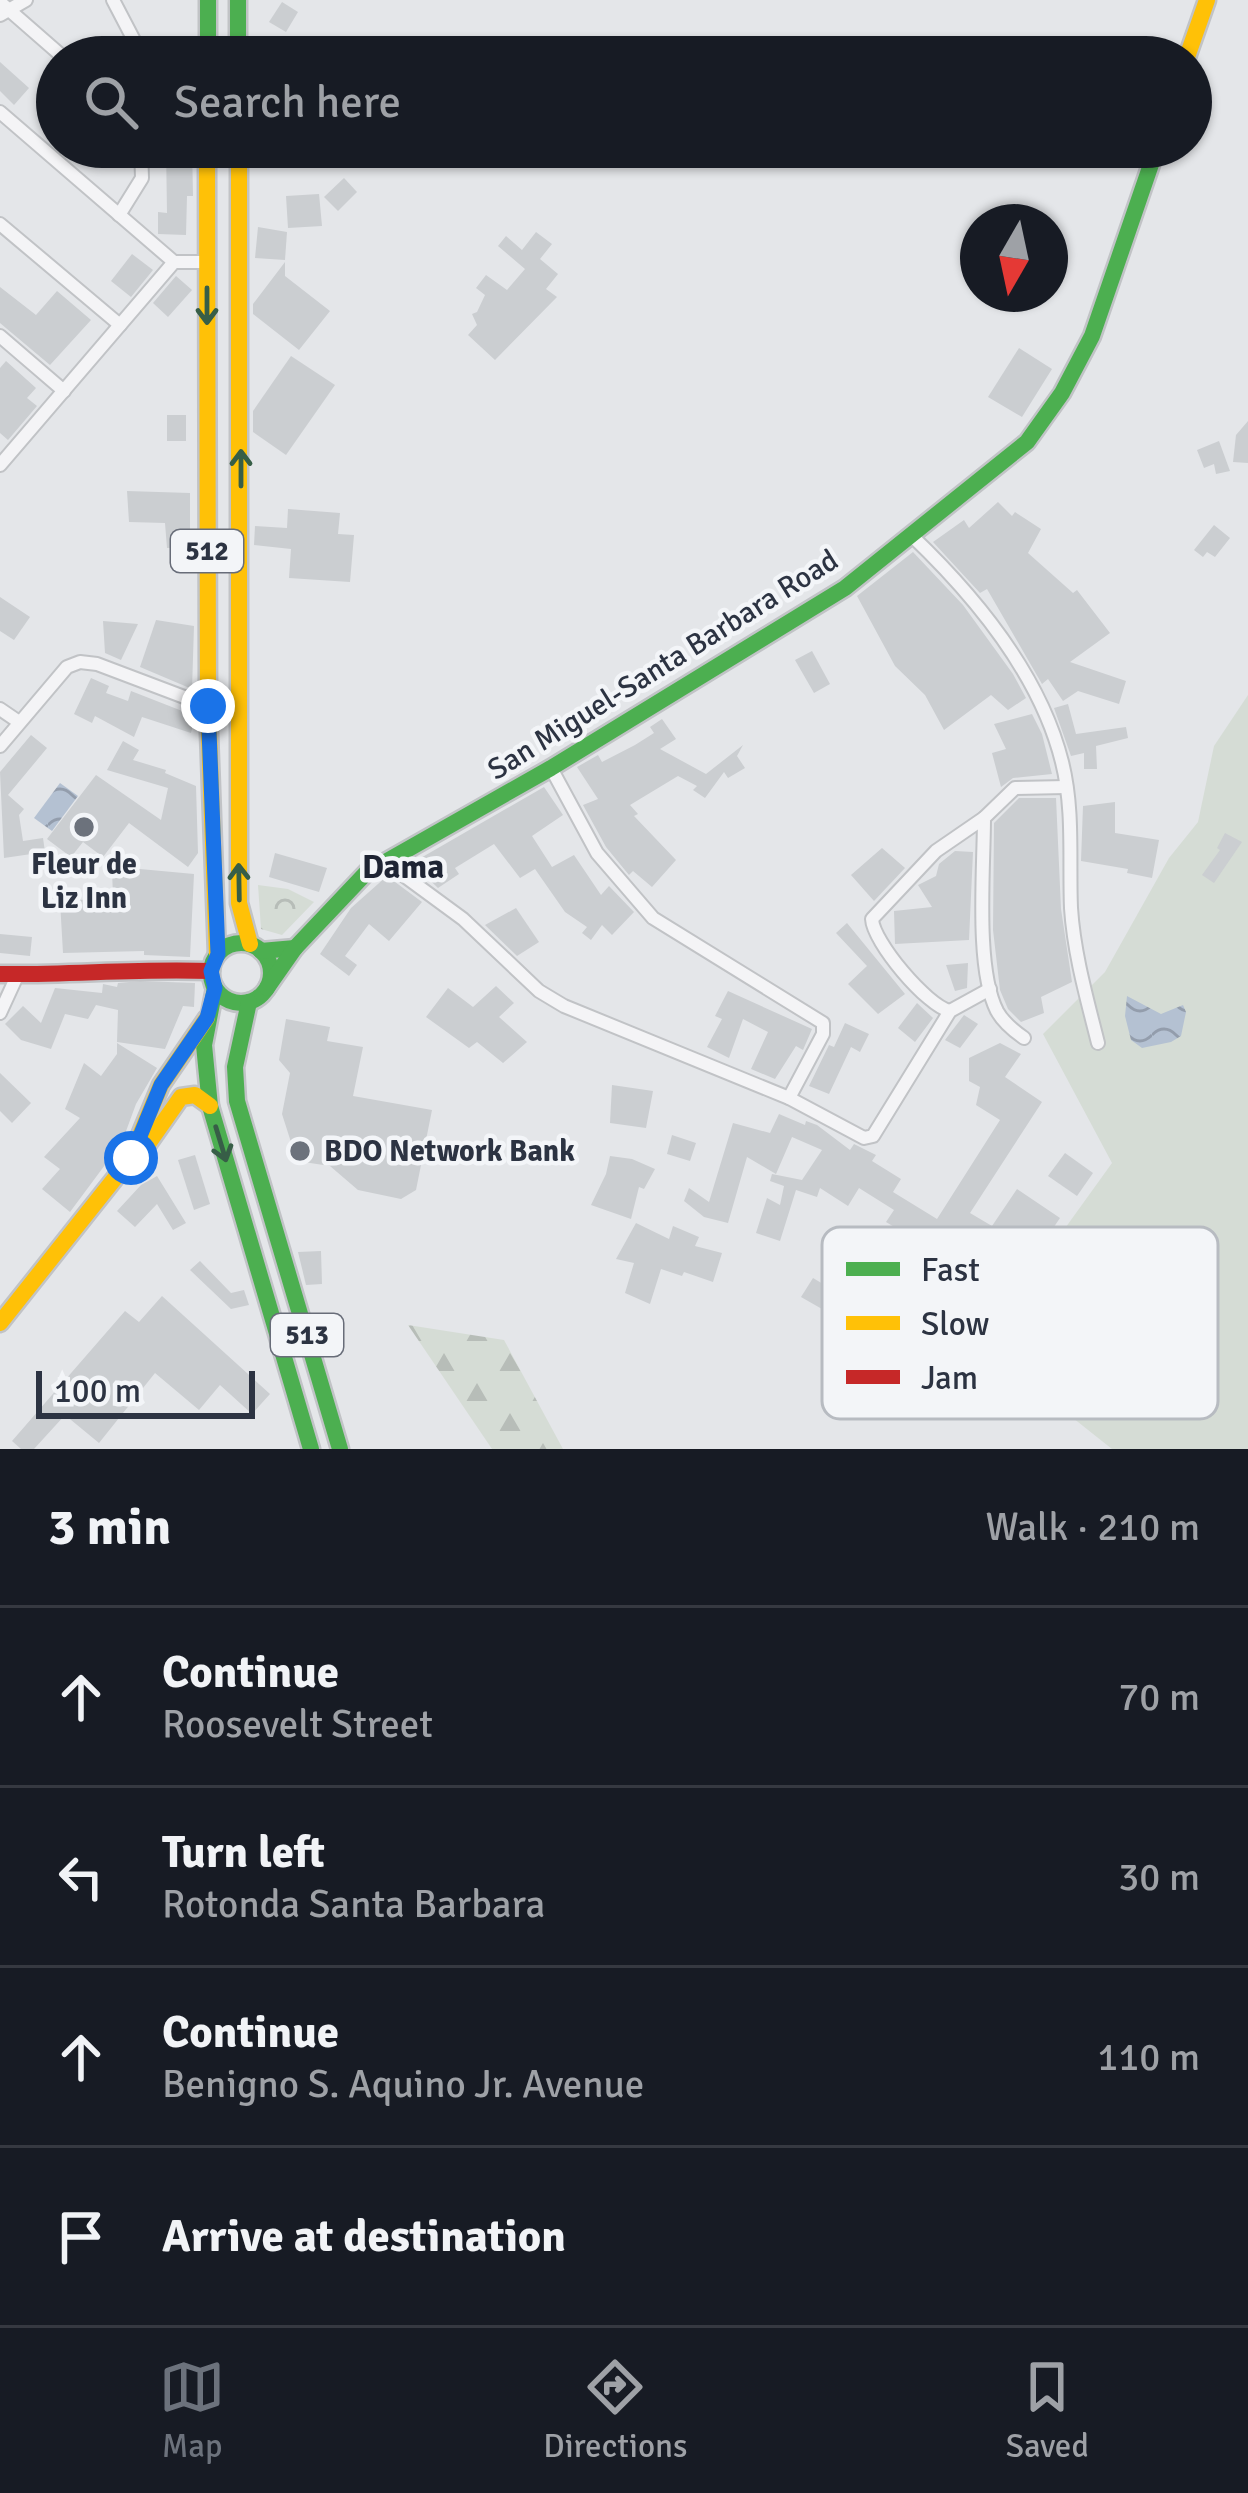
<!DOCTYPE html>
<html lang="en">
<head>
<meta charset="utf-8">
<style>
  body { margin:0; font-family:Signika,sans-serif; background:#20242c; color:#f1f3f6 }
  .compass { position:absolute; left:960px; top:204px; width:108px; height:108px; border-radius:50%; background:#171b24; box-shadow:0 3px 9px #0004; rotate:189deg }
  .scale { position:absolute; left:36px; bottom:30px; width:219px; box-sizing:border-box; padding-left:12px; border:6px solid #2c3342; border-top:0; font-size:33px; line-height:42px; white-space:nowrap; color:#2c3342; -webkit-text-stroke:9px #f3f5f8; paint-order:stroke }
  .stop { position:absolute; width:36px; height:36px; margin:-27px; border:9px solid #1a73e8; border-radius:50%; background:#fff }
  .stop.end { background:#1a73e8; border-color:#fff; box-shadow:0 3px 12px #0008 }
  .list { margin:0; padding:0; list-style:none }
  h2 { display:flex; justify-content:space-between; align-items:center; height:156px; margin:0; padding:0 48px; font-size:51px }
  h2 small { font-size:39px; font-weight:400; color:#9ea1a6 }
  .list li { display:grid; grid-template-columns:78px 1fr auto; gap:36px; align-items:center; box-sizing:border-box; height:180px; padding:0 48px; border-top:3px solid #363941 }
  .list b { display:block; font-size:45px; white-space:nowrap }
  .list p { margin:0; font-size:39px; white-space:nowrap; color:#9ea1a6 }
  .list em { font-size:39px; font-style:normal; color:#9ea1a6 }
  .icon { flex:none; width:66px; height:66px; fill:none; stroke:currentColor; stroke-width:2; stroke-linecap:round; stroke-linejoin:round }
  .map { position:relative; flex:none; width:1248px; height:1449px; overflow:hidden }
  .search { position:absolute; background:#171b24; box-shadow:0 3px 9px #0004; left:36px; right:36px; top:36px; height:132px; display:flex; align-items:center; gap:30px; box-sizing:border-box; padding:0 42px; border-radius:66px; color:#9ea1a6; font-size:45px }
  .sheet { height:876px; background:#171b24 }
  nav { display:flex; justify-content:space-around; align-items:center; box-sizing:border-box; height:168px; border-top:3px solid #363941; background:#171b24; font-size:33px; color:#9ea1a6 }
  nav a { display:grid; justify-items:center; gap:6px }
  nav .on { color:#6c727c }
  .map>svg:first-child { display:block }
  .grass { fill:#d5dcd5 }
  .forest { fill:url(#forest-firs) }
  .park { fill:url(#park-crowns) }
  .water { fill:url(#water-waves) }
  .building { fill:#cbced1 }
  .lines { fill:none; stroke-linecap:round; stroke-linejoin:round }
  .street-casing { stroke:#c1c3c6; stroke-width:16 }
  .fast-casing { stroke:#c1c3c6; stroke-width:21 }
  .slow-casing { stroke:#c1c3c6; stroke-width:21 }
  .jam-casing { stroke:#c1c3c6; stroke-width:21 }
  .street { stroke:#f4f4f6; stroke-width:12 }
  .fast { stroke:#4caf50; stroke-width:16 }
  .slow { stroke:#ffc107; stroke-width:16 }
  .jam { stroke:#c62828; stroke-width:16 }
  .oneway { stroke:#375e47 }
  .route { stroke:#1a73e8; stroke-width:15 }
  .poi-dot { fill:#6c727c; stroke:#f3f5f8; stroke-width:4.5 }
  .labels { text-anchor:middle; dominant-baseline:central; stroke-width:9; stroke-linejoin:round; paint-order:stroke }
  .shield { fill:#f3f5f8; stroke:#686d79; stroke-width:3 }
  .shield-label { font-size:27px; font-weight:bold; fill:#2c3342 }
  .street-label { font-size:30px; fill:#2c3342; stroke:#f3f5f8 }
  .poi-label { font-size:30px; font-weight:bold; fill:#2c3342; stroke:#f3f5f8 }
  .neighbourhood-label { font-size:33px; font-weight:bold; fill:#1e2433; stroke:#f3f5f8 }
  .key { fill:#f3f5f8; stroke:#b7bbc1; stroke-width:3 }
  .key-label { font-size:33px; fill:#2c3342 }
</style>
</head>
<body>
<div class="map">
<svg width="1248" height="1449" viewBox="0 0 1248 1449">
  <defs>
    <pattern id="forest-firs" width="22" height="20" patternUnits="userSpaceOnUse" patternTransform="scale(3)"><rect width="22" height="20" fill="#d5dcd5"/><path d="M5 1l3.5 6h-7zM16 11l3.5 6h-7z" fill="#b7bdb8"/></pattern>
    <pattern id="park-crowns" width="20" height="18" patternUnits="userSpaceOnUse" patternTransform="scale(3)"><rect width="20" height="18" fill="#d5dcd5"/><path d="M2 6a3 3 0 1 1 6 0M12 15a3 3 0 1 1 6 0" fill="none" stroke="#b7bdb8"/></pattern>
    <pattern id="water-waves" width="16" height="10" patternUnits="userSpaceOnUse" patternTransform="scale(3)"><rect width="16" height="10" fill="#b4c1d2"/><path d="M0 5q4-4 8 0t8 0" fill="none" stroke="#939dac"/></pattern>
  </defs>
  <rect width="100%" height="100%" fill="#e4e6e9"/>
  <polygon class="grass" points="1248,695 1248,1449 1112,1449 981,1345 1112,1163 1043,1034 1105,972 1169,858 1198,822 1214,746"/>
  <polygon class="forest" points="408,1325 504,1340 563,1449 492,1449"/>
  <polygon class="park" points="258,885 288,889 314,902 282,935 261,929"/>
  <g class="water">
    <polygon points="60,783 78,796 52,831 34,818"/>
    <polygon points="1127,996 1161,1014 1183,1005 1186,1012 1181,1036 1171,1042 1142,1048 1131,1040 1125,1016"/>
  </g>
  <g class="building">
    <polygon points="282,2 298,12 286,32 269,22"/>
    <polygon points="184,37 185,57 150,57 150,38"/>
    <polygon points="258,38 320,39 322,57 258,57"/>
    <polygon points="0,62 29,88 14,105 0,91"/>
    <polygon points="166,147 192,147 193,196 187,196 186,235 158,234 158,212 167,213"/>
    <polygon points="344,178 357,192 338,211 324,197"/>
    <polygon points="319,194 322,226 288,228 286,196"/>
    <polygon points="258,227 287,232 285,260 255,258"/>
    <polygon points="536,232 552,244 540,259 558,274 546,289 557,297 495,360 468,335 477,325 472,314 477,312 485,295 476,288 486,275 507,290 525,269 498,246 506,236 522,250"/>
    <polygon points="132,254 153,270 131,297 111,281"/>
    <polygon points="285,262 285,276 330,311 299,350 253,314 253,304"/>
    <polygon points="176,276 192,290 168,317 153,303"/>
    <polygon points="0,287 36,315 57,291 91,320 50,365 0,323"/>
    <polygon points="1019,348 1052,369 1022,417 988,397"/>
    <polygon points="291,356 335,385 286,455 253,432 253,411"/>
    <polygon points="6,361 36,388 27,398 37,406 8,440 0,433 0,368"/>
    <rect x="167" y="415" width="19" height="26"/>
    <polygon points="1248,421 1248,463 1233,462 1236,435"/>
    <polygon points="1219,441 1230,471 1216,474 1214,464 1204,468 1197,450"/>
    <polygon points="127,491 190,493 190,547 167,548 165,523 129,522"/>
    <polygon points="998,502 1012,516 1015,512 1041,529 1028,553 1073,593 1077,590 1110,633 1070,662 1126,681 1119,704 1078,691 1063,701 1048,679 1042,684 987,589 980,593 933,542 964,520 969,528"/>
    <polygon points="288,509 340,513 338,534 354,535 350,582 289,578 291,549 254,545 255,526 287,528"/>
    <polygon points="1214,525 1230,538 1215,557 1207,552 1203,557 1194,550"/>
    <polygon points="913,552 963,605 1013,674 1026,698 1008,710 991,695 944,730 925,695 895,666 857,596"/>
    <polygon points="0,597 30,617 14,640 0,631"/>
    <polygon points="156,620 194,626 192,689 140,667"/>
    <polygon points="103,621 138,624 121,660 105,653"/>
    <polygon points="812,651 830,684 814,693 795,660"/>
    <polygon points="91,678 109,686 106,693 128,701 131,691 195,716 191,733 142,717 134,737 95,716 92,723 74,714"/>
    <polygon points="1068,704 1076,734 1126,727 1128,738 1096,746 1097,769 1084,769 1084,753 1071,756 1054,708"/>
    <polygon points="1032,714 1042,734 1052,774 1013,778 1001,787 992,753 1006,749 994,724"/>
    <polygon points="662,719 676,739 660,749 706,774 743,745 737,756 745,768 728,778 724,772 705,798 693,790 697,786 678,776 630,805 638,814 634,816 676,860 652,887 633,871 629,875 606,847 583,805 598,799 577,767 598,755 602,762 635,745 654,733 650,727"/>
    <polygon points="31,735 47,748 8,795 24,809 19,815 23,841 43,838 45,852 4,858 0,772"/>
    <polygon points="123,741 139,750 133,760 166,770 165,773 196,786 198,853 188,867 129,823 103,857 83,842 71,857 47,839 96,775 161,820 168,788 107,770"/>
    <polygon points="544,787 563,815 532,836 552,867 574,855 601,895 609,886 634,912 612,935 602,925 591,940 582,933 587,927 565,912 535,869 520,878 494,844 455,868 459,874 438,888 412,863"/>
    <polygon points="1019,798 1056,798 1061,909 1072,982 1041,997 1044,1013 1021,1022 1008,1009 1000,990 993,930 994,823"/>
    <polygon points="1115,802 1115,833 1159,840 1152,878 1127,873 1128,869 1081,861 1083,806"/>
    <polygon points="1225,833 1242,842 1214,883 1202,875 1220,850 1217,848"/>
    <polygon points="882,848 905,868 874,901 851,875"/>
    <polygon points="955,851 973,852 969,940 895,944 894,911 932,907 918,885 936,876 939,864"/>
    <polygon points="275,853 327,868 319,892 269,877"/>
    <polygon points="129,868 194,874 190,957 144,955 144,951 63,953 60,901 113,898 112,869"/>
    <polygon points="387,876 422,902 389,941 369,924 345,956 357,965 349,976 320,954 351,908"/>
    <polygon points="516,908 539,942 517,956 485,925"/>
    <polygon points="847,923 905,994 878,1014 848,984 867,966 836,933"/>
    <polygon points="0,934 32,937 30,956 0,953"/>
    <polygon points="968,963 967,988 955,991 946,965"/>
    <polygon points="140,981 195,983 194,1007 183,1006 165,1049 117,1042 118,1010 96,1005 88,1019 65,1014 51,1049 21,1040 5,1024 23,1006 41,1023 55,988 102,993 103,984 117,987 118,983"/>
    <polygon points="496,986 514,1003 499,1017 527,1042 503,1063 477,1042 469,1048 426,1017 448,988 473,1007"/>
    <polygon points="728,991 812,1029 803,1050 796,1046 775,1079 751,1069 768,1032 743,1019 729,1058 707,1047 722,1019 715,1016"/>
    <polygon points="917,1003 933,1018 915,1042 898,1028"/>
    <polygon points="964,1015 978,1024 960,1048 945,1040"/>
    <polygon points="286,1019 330,1027 327,1041 363,1047 353,1096 432,1110 416,1190 401,1199 358,1190 330,1166 297,1161 282,1114 290,1073 279,1060"/>
    <polygon points="845,1023 869,1034 860,1052 851,1047 829,1094 809,1086 829,1045 834,1047"/>
    <polygon points="117,1043 157,1068 136,1104 122,1142 70,1212 42,1189 60,1169 44,1157 80,1118 65,1109 84,1063 101,1076 117,1054"/>
    <polygon points="1000,1043 1021,1054 1005,1077 1042,1102 970,1213 992,1226 1017,1189 1060,1218 1020,1277 1001,1264 986,1285 999,1293 984,1314 958,1297 988,1255 959,1236 916,1307 902,1299 921,1269 909,1261 921,1243 886,1222 894,1210 859,1188 848,1206 820,1188 817,1197 796,1190 780,1241 756,1233 767,1198 780,1205 784,1186 770,1181 772,1174 802,1180 822,1150 792,1137 776,1174 747,1157 728,1223 704,1217 684,1201 689,1188 709,1202 733,1123 770,1133 779,1114 805,1125 806,1121 817,1125 850,1150 854,1144 876,1155 872,1161 901,1179 893,1192 937,1219 1000,1120 976,1105 980,1087 969,1081 969,1058"/>
    <polygon points="0,1073 31,1103 12,1123 0,1111"/>
    <polygon points="612,1085 653,1091 646,1128 610,1123"/>
    <polygon points="672,1135 696,1143 690,1161 667,1154"/>
    <polygon points="1065,1153 1093,1173 1077,1196 1048,1176"/>
    <polygon points="195,1155 210,1204 194,1210 178,1160"/>
    <polygon points="610,1156 632,1159 655,1169 644,1189 639,1187 631,1219 591,1205 606,1174"/>
    <polygon points="157,1176 186,1223 173,1230 157,1204 135,1227 117,1211 141,1185"/>
    <polygon points="636,1223 669,1239 673,1226 699,1237 695,1246 722,1253 713,1282 684,1272 682,1276 661,1269 650,1304 625,1293 634,1263 616,1259"/>
    <polygon points="321,1251 322,1284 306,1285 298,1252"/>
    <polygon points="200,1261 231,1293 244,1290 249,1305 231,1309 190,1270"/>
    <polygon points="813,1278 833,1290 822,1309 801,1297"/>
    <polygon points="162,1296 270,1394 252,1414 220,1385 199,1410 155,1373 99,1443 65,1415 34,1449 21,1449 12,1441 125,1311 139,1322"/>
  </g>
  <g class="lines">
    <defs>
      <g id="street">
        <polyline points="113,0 137,46 138,57"/>
        <polyline points="0,2 63,57"/>
        <polyline points="0,15 26,0"/>
        <polyline points="0,112 174,262"/>
        <polyline points="119,215 142,178 141,147"/>
        <polyline points="0,224 120,325"/>
        <polyline points="0,336 64,391"/>
        <polyline points="0,465 174,262 207,262"/>
        <path d="M911 535C975 596 1040 674 1062 762 1074 809 1069 860 1071 908 1074 954 1087 999 1098 1043"/>
        <polyline points="0,709 19,722"/>
        <polyline points="0,746 67,667 80,662 97,664 208,706"/>
        <polyline points="551,768 597,853 653,918 823,1023 823,1034 789,1098"/>
        <polyline points="384,861 463,919 539,991 564,1006 789,1098 864,1138 873,1136 950,1011 990,989"/>
        <path d="M950 1011C927 1006 873 942 872 919L936 851 984 818"/>
        <polyline points="0,1013 17,976"/>
        <path d="M1024 1038C1014 1031 1003 1022 997 1011 975 968 984 868 984 818L1015 788 1066 787"/>
      </g>
      <g id="fast">
        <polyline points="208,0 208,57"/>
        <polyline points="238,0 238,57"/>
        <circle cx="241" cy="973" r="30"/>
        <polyline points="261,951 295,948"/>
        <polyline points="215,988 204,1045 210,1106 311,1449"/>
        <polyline points="267,988 295,948 366,873 551,768 845,588 1027,442 1062,393 1092,336 1157,147"/>
        <polyline points="249,1002 235,1067 237,1101 340,1449"/>
      </g>
      <g id="slow">
        <polyline points="1187,57 1207,0"/>
        <polyline points="207,147 208,706 217,954"/>
        <polyline points="239,147 239,903 250,944"/>
        <polyline points="133,1152 161,1085 207,1018"/>
        <polyline points="0,1323 131,1158 148,1144 181,1097 195,1095 210,1106"/>
      </g>
      <path id="jam" d="M0 974C71 975 140 968 211 971"/>
    </defs>
    <use href="#street" class="street-casing"/>
    <use href="#fast" class="fast-casing"/>
    <use href="#slow" class="slow-casing"/>
    <use href="#jam" class="jam-casing"/>
    <use href="#street" class="street"/>
    <use href="#fast" class="fast"/>
    <use href="#slow" class="slow"/>
    <use href="#jam" class="jam"/>
  </g>
  <defs><path id="oneway-shaft" d="M-6 0H5M1.5-3L5.5 0L1.5 3" fill="none" stroke-width="1.6" stroke-linecap="round" stroke-linejoin="round" transform="scale(3)"/></defs>
  <g class="oneway">
    <use href="#oneway-shaft" transform="translate(207 306) rotate(90)"/>
    <use href="#oneway-shaft" transform="translate(241 468) rotate(-90)"/>
    <use href="#oneway-shaft" transform="translate(239 882) rotate(-91)"/>
    <use href="#oneway-shaft" transform="translate(221 1144) rotate(73)"/>
  </g>
  <g class="lines">
    <polyline class="route" points="131,1158 161,1085 207,1018 215,988 211,971 218,954 208,706"/>
  </g>
  <g class="poi-dot">
    <circle cx="84" cy="827" r="12"/>
    <circle cx="300" cy="1151" r="12"/>
  </g>
  <g class="labels">
    <g class="shield">
      <rect x="171" y="530" width="72" height="42" rx="9"/>
      <rect x="271" y="1314" width="72" height="42" rx="9"/>
    </g>
    <g class="shield-label">
      <text x="207" y="551">512</text>
      <text x="307" y="1335">513</text>
    </g>
    <g class="street-label">
      <text transform="translate(663 665) rotate(-32)">San Miguel-Santa Barbara Road</text>
    </g>
    <g class="poi-label">
      <text x="84" y="864">Fleur de<tspan x="84" dy="34">Liz Inn</tspan></text>
      <text x="324" y="1151" text-anchor="start">BDO Network Bank</text>
    </g>
    <g class="neighbourhood-label">
      <text x="403" y="867">Dama</text>
    </g>
  </g>
  <rect x="822" y="1227" width="396" height="192" rx="18" class="key"/>
  <rect x="846" y="1262" width="54" height="14" fill="#4caf50"/>
  <rect x="846" y="1316" width="54" height="14" fill="#ffc107"/>
  <rect x="846" y="1370" width="54" height="14" fill="#c62828"/>
  <g class="key-label">
    <text x="921" y="1281">Fast</text>
    <text x="921" y="1335">Slow</text>
    <text x="921" y="1389">Jam</text>
  </g>
</svg>
<svg class="compass" viewBox="-18 -18 36 36"><path d="M0-13l5 13h-10z" fill="#e53935"/><path d="M0 13l5-13h-10z" fill="#9ea1a6"/></svg>
<div class="scale">100 m</div>
<div class="stop" style="left:131px;top:1158px"></div>
<div class="stop end" style="left:208px;top:706px"></div>
<div class="search"><svg class="icon" aria-label="search" viewBox="0 0 24 24"><circle cx="10" cy="10" r="6"/><path d="M15 15l6 6"/></svg>Search here</div>
</div>
<section class="sheet">
<h2>3 min<small>Walk · 210 m</small></h2>
<ul class="list">
<li><svg class="icon" aria-label="ahead" viewBox="0 0 24 24"><path d="M12 20V5M6 11l6-6 6 6"/></svg><div><b>Continue</b><p>Roosevelt Street</p></div><em>70 m</em></li>
<li><svg class="icon" aria-label="left" viewBox="0 0 24 24"><path d="M17 20v-9H6M10 6l-5 5 5 5"/></svg><div><b>Turn left</b><p>Rotonda Santa Barbara</p></div><em>30 m</em></li>
<li><svg class="icon" aria-label="ahead" viewBox="0 0 24 24"><path d="M12 20V5M6 11l6-6 6 6"/></svg><div><b>Continue</b><p>Benigno S. Aquino Jr. Avenue</p></div><em>110 m</em></li>
<li><svg class="icon" aria-label="arrive" viewBox="0 0 24 24"><path d="M6 21V4h12l-3 4 3 4H6"/></svg><div><b>Arrive at destination</b></div></li>
</ul>
</section>
<nav>
<a class="on"><svg class="icon" aria-label="map" viewBox="0 0 24 24"><path d="M3 6l6-2 6 2 6-2v14l-6 2-6-2-6 2zM9 4v14M15 6v14"/></svg>Map</a>
<a><svg class="icon" aria-label="directions" viewBox="0 0 24 24"><path d="M12 3l9 9-9 9-9-9zM9 14v-3h6M13 9l2 2-2 2"/></svg>Directions</a>
<a><svg class="icon" aria-label="saved" viewBox="0 0 24 24"><path d="M7 4h10v16l-5-4-5 4z"/></svg>Saved</a>
</nav>
</body>
</html>
